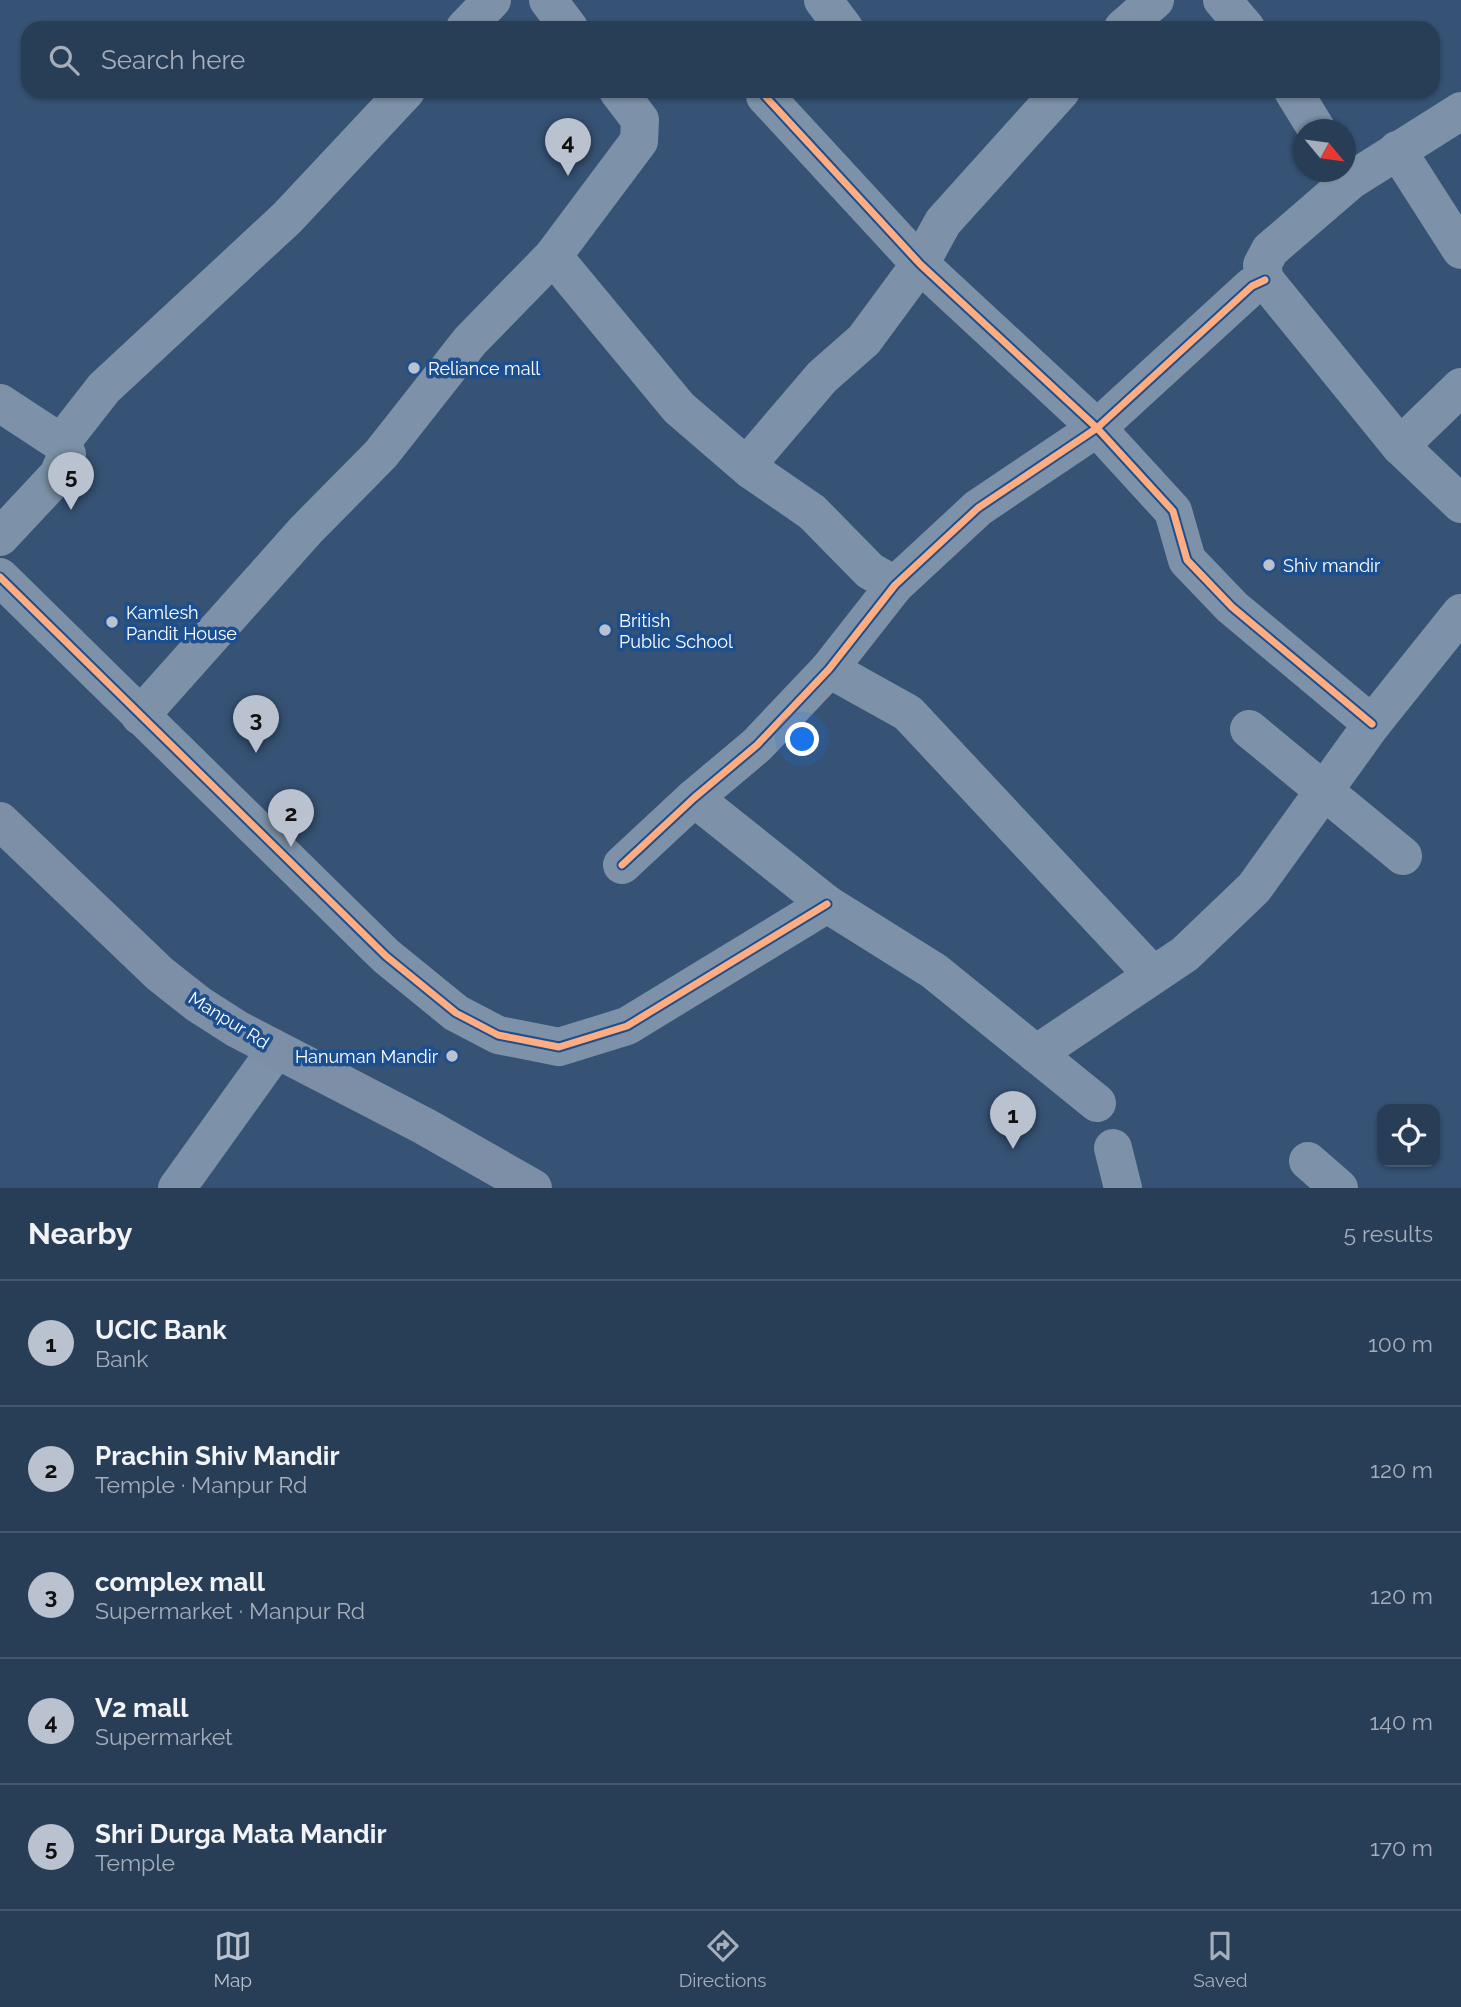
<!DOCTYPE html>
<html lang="en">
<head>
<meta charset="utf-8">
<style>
  body { margin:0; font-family:Raleway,sans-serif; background:#344961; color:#f1f3f6 }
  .controls { position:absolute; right:21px; bottom:21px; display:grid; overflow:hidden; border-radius:14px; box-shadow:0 2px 5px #0004 }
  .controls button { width:63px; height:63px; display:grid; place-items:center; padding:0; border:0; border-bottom:2px solid #44576d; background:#283e57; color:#f1f3f6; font:35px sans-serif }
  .compass { position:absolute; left:1293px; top:119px; width:63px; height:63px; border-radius:50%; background:#283e57; box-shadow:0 2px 5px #0004; rotate:119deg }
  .you { position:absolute; left:803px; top:740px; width:24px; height:24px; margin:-18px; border:5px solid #fff; border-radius:50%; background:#1a73e8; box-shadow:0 0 0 10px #1a73e833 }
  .badge { display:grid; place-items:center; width:46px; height:46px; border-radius:50%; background:#b9c2ce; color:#111; font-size:23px; font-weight:700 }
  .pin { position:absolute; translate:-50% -58px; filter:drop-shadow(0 2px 4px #0008) }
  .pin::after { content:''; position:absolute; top:37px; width:24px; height:21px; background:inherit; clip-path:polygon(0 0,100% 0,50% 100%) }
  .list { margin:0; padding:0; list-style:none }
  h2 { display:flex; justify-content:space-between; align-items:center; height:91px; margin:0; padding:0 28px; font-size:30px }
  h2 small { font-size:23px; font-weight:400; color:#a5aeba }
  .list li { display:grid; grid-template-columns:46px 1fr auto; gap:21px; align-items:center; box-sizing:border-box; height:126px; padding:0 28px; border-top:2px solid #44576d }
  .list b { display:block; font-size:26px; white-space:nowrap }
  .list p { margin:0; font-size:23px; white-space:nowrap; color:#a5aeba }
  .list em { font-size:23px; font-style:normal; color:#a5aeba }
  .icon { flex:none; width:38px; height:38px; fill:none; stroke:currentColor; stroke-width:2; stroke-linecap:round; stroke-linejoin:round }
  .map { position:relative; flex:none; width:1461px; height:1188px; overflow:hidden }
  .search { position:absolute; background:#283e57; box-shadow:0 2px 5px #0004; left:21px; right:21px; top:21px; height:77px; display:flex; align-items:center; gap:18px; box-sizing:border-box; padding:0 24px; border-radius:21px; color:#a5aeba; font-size:26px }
  .sheet { height:721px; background:#283e57 }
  nav { display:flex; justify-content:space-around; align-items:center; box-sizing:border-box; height:98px; border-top:2px solid #44576d; background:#283e57; font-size:19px; color:#a5aeba }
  nav a { display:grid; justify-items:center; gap:4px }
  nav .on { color:#b9c2ce }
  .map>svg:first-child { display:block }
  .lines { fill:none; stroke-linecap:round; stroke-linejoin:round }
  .minor { stroke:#7d92a8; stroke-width:38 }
  .major { stroke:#7d8ea7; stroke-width:38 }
  .cycleway-casing { stroke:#1b4f8f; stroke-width:11 }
  .cycleway { stroke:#ffac80; stroke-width:7 }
  .poi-dot { fill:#b9c2ce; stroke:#1b4f8f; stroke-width:2.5 }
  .labels { text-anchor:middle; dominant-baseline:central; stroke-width:7; stroke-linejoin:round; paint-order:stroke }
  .poi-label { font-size:18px; fill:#fff; stroke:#1b4f8f; text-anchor:start }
  .street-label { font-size:18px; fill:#fff; stroke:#1b4f8f }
</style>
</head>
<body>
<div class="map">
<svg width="1461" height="1188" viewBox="0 0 1461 1188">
  <rect width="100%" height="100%" fill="#365274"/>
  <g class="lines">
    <g class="minor">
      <polyline points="548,0 569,28"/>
      <polyline points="823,0 844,28"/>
      <polyline points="1222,0 1246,28"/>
      <polyline points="465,28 492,0"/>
      <polyline points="1123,28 1155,0"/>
      <polyline points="1293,91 1317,130"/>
      <polyline points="765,96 920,264 1097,428 1173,511 1187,560 1232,607 1372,724"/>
      <polyline points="1461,111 1350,181 1270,250 1262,265 1265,280 1400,446 1461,504"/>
      <polyline points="1397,150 1461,250"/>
      <polyline points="553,256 679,408 751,470 812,512 870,571 895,585"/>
      <polyline points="0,403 61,443 67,454 58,475 0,537"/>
      <polyline points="61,443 104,388 287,218 406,91"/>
      <polyline points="1400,446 1461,387"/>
      <polyline points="751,470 758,452 822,377 864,340 920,264 943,222 1061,91"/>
      <polyline points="0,577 386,956 456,1013 498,1035 559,1047 627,1026 827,904"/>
      <polyline points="829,669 908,713 1152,974"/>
      <polyline points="140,716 306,530 381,454 470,341 553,256 639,141 640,120 618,91"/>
      <polyline points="1249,729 1403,856"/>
      <polyline points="694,798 827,904 934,971 1097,1103"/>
      <polyline points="622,865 694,798 757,745 829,669 895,585 978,508 1097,428 1252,286 1265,280"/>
      <polyline points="1036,1054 1185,954 1254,888 1372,724 1461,613"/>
      <polyline points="1113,1148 1123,1188"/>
      <polyline points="1308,1161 1339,1188"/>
      <polyline points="177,1188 276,1050"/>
    </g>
    <polyline class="major" points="0,821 160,974 198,1004 237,1029 424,1126 533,1188"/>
    <defs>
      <g id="cycleway">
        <polyline points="765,96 920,264 1097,428 1173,511 1187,560 1232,607 1372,724"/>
        <polyline points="0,577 386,956 456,1013 498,1035 559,1047 627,1026 827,904"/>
        <polyline points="622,865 694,798 757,745 829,669 895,585 978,508 1097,428 1252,286 1265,280"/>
      </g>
    </defs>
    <use href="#cycleway" class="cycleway-casing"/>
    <use href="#cycleway" class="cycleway"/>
  </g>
  <g class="poi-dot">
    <circle cx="414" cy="368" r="7"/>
    <circle cx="1269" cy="565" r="7"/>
    <circle cx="112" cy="622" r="7"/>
    <circle cx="605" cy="630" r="7"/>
    <circle cx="452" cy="1056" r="7"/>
  </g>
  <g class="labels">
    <g class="poi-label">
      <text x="428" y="368">Reliance mall</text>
      <text x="1283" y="565">Shiv mandir</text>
      <text x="126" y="612">Kamlesh<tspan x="126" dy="21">Pandit House</tspan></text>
      <text x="619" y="620">British<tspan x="619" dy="21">Public School</tspan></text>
      <text x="438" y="1056" text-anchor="end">Hanuman Mandir</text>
    </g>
    <g class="street-label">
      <text transform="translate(229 1020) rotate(32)">Manpur Rd</text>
    </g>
  </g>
</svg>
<div class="controls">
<button><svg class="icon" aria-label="locate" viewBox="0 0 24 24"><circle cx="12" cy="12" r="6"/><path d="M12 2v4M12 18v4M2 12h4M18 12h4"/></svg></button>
</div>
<svg class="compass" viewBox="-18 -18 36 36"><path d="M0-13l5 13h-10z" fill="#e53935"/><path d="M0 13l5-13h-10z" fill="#a5aeba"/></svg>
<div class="you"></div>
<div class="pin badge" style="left:1013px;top:1149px">1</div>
<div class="pin badge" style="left:291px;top:847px">2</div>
<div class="pin badge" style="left:256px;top:753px">3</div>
<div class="pin badge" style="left:568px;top:176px">4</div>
<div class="pin badge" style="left:71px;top:510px">5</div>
<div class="search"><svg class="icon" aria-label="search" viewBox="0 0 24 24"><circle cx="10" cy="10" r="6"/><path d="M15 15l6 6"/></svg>Search here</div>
</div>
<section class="sheet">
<h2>Nearby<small>5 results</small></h2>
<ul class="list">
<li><span class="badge">1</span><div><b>UCIC Bank</b><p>Bank</p></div><em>100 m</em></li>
<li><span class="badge">2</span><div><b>Prachin Shiv Mandir</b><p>Temple · Manpur Rd</p></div><em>120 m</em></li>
<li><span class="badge">3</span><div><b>complex mall</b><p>Supermarket · Manpur Rd</p></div><em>120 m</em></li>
<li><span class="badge">4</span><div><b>V2 mall</b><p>Supermarket</p></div><em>140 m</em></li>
<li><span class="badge">5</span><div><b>Shri Durga Mata Mandir</b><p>Temple</p></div><em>170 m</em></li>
</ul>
</section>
<nav>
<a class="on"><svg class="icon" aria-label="map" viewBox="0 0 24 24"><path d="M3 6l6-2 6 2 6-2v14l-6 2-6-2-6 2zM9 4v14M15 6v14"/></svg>Map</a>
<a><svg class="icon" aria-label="directions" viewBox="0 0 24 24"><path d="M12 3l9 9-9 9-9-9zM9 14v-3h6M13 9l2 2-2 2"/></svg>Directions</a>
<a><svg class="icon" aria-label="saved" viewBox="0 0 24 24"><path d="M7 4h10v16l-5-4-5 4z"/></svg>Saved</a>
</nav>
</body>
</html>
